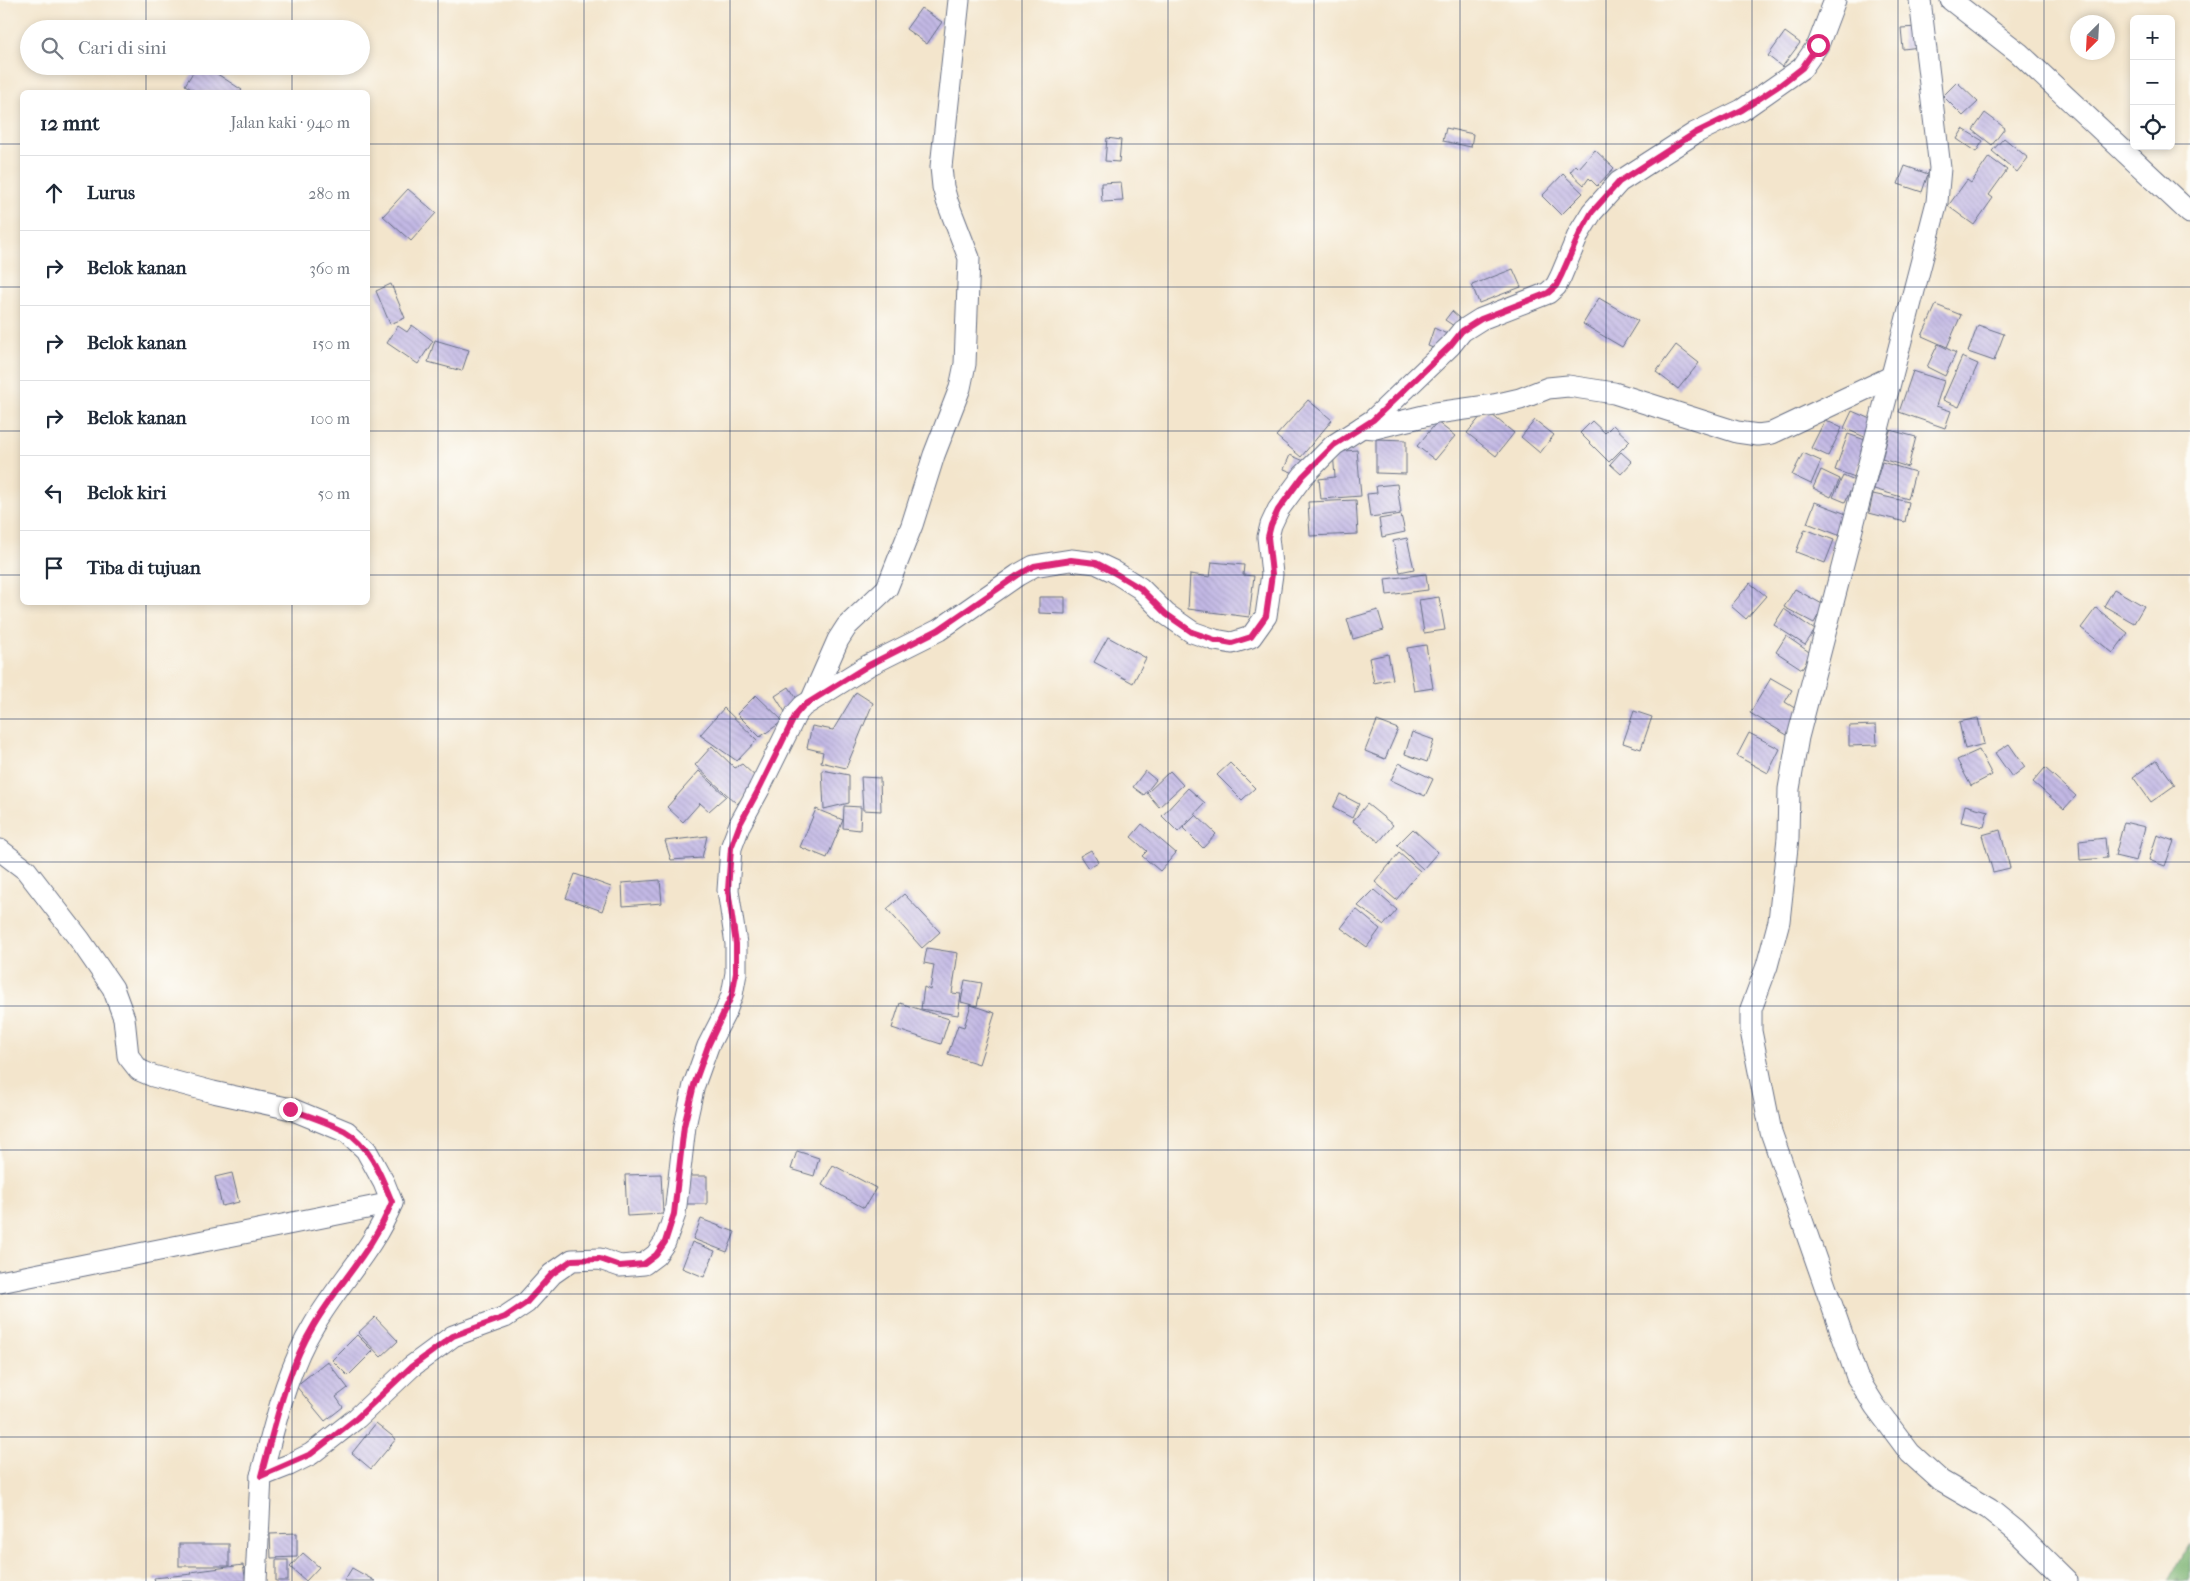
<!DOCTYPE html>
<html lang="id">
<head>
<meta charset="utf-8">
<style>
  body { margin:0; font-family:"IM FELL French Canon",serif; background:#f6f6f7; color:#1f2937 }
  .controls { position:absolute; right:15px; top:15px; display:grid; overflow:hidden; border-radius:8px; box-shadow:0 2px 8px #0003 }
  .controls button { width:45px; height:45px; display:grid; place-items:center; padding:0; border:0; border-bottom:1px solid #e0e1e3; background:#fff; color:#1f2937; font:25px sans-serif }
  .compass { position:absolute; left:2070px; top:15px; width:45px; height:45px; border-radius:50%; background:#fff; box-shadow:0 2px 8px #0003; rotate:204deg }
  .stop { position:absolute; width:15px; height:15px; margin:-11px; border:4px solid #db2777; border-radius:50%; background:#fff }
  .stop.end { background:#db2777; border-color:#fff; box-shadow:0 1px 5px #0008 }
  .list { margin:0; padding:0; list-style:none }
  h2 { display:flex; justify-content:space-between; align-items:center; height:65px; margin:0; padding:0 20px; font-size:21px }
  h2 small { font-size:16px; font-weight:400; color:#747a83 }
  .list li { display:grid; grid-template-columns:32px 1fr auto; gap:15px; align-items:center; box-sizing:border-box; height:75px; padding:0 20px; border-top:1px solid #e0e1e3 }
  .list b { display:block; font-size:19px; white-space:nowrap }
  .list em { font-size:16px; font-style:normal; color:#747a83 }
  .icon { flex:none; width:28px; height:28px; fill:none; stroke:currentColor; stroke-width:2; stroke-linecap:round; stroke-linejoin:round }
  .map { position:relative; flex:none; width:2190px; height:1581px; overflow:hidden }
  .search { position:absolute; background:#fff; box-shadow:0 2px 8px #0003; left:20px; top:20px; width:350px; height:55px; display:flex; align-items:center; gap:12px; box-sizing:border-box; padding:0 18px; border-radius:28px; color:#747a83; font-size:19px }
  .panel { position:absolute; background:#fff; box-shadow:0 2px 8px #0003; left:20px; top:90px; width:350px; height:515px; border-radius:8px }
  .map>svg:first-child { display:block }
  .forest { fill:url(#forest-firs); stroke:#4a7066 }
  .building { fill:url(#building-back-hatch) }
  .lines { fill:none; stroke-linecap:round; stroke-linejoin:round }
  .street-casing { stroke:#676f84; stroke-width:23 }
  .street { stroke:#fff; stroke-width:21 }
  .route { stroke:#db2777; stroke-width:6 }
  .grid { fill:none; stroke:#1b2f5e; stroke-width:1; stroke-opacity:0.55 }
</style>
</head>
<body>
<div class="map">
<svg width="2190" height="1581" viewBox="0 0 2190 1581">
  <defs>
    <pattern id="forest-firs" width="22" height="20" patternUnits="userSpaceOnUse" patternTransform="scale(1.25)"><rect width="22" height="20" fill="#78b16e"/><path d="M5 1l3.5 6h-7zM16 11l3.5 6h-7z" fill="#62905e"/></pattern>
    <pattern id="building-back-hatch" width="6" height="6" patternUnits="userSpaceOnUse" patternTransform="scale(1.25)"><rect width="6" height="6" fill="#c2b8e4"/><path d="M-1 5l2 2M0 0l6 6M5-1l2 2" fill="none" stroke="#a69ec6"/></pattern>
  </defs>
  <rect width="100%" height="100%" fill="#fdfcf7"/>
  <filter id="ink" filterUnits="userSpaceOnUse"><feTurbulence type="fractalNoise" baseFrequency=".02" numOctaves="2"/><feDisplacementMap in="SourceGraphic" scale="10" xChannelSelector="R" yChannelSelector="G"/><feConvolveMatrix kernelMatrix="1 2 1 2 8 2 1 2 1" color-interpolation-filters="sRGB"/></filter>
  <filter id="wash" filterUnits="userSpaceOnUse"><feTurbulence type="fractalNoise" baseFrequency=".0096" numOctaves="4" result="noise"/><feDisplacementMap in="SourceGraphic" scale="20" xChannelSelector="R" yChannelSelector="G"/><feGaussianBlur stdDeviation="1.12" result="paint"/><feColorMatrix in="noise" values="0 0 0 0 0 0 0 0 0 0 0 0 0 0 0 0 0 1.4 0 .05"/><feComposite in="paint" operator="in"/></filter>
  <g filter="url(#wash)">
    <rect width="100%" height="100%" fill="#f3e5cc"/>
    <polygon class="forest" points="2190,1544 2190,1581 2169,1581 2188,1547"/>
    <g id="blocks">
      <g class="building">
        <polygon points="921,8 942,22 927,44 906,29"/>
        <polygon points="1918,27 1920,47 1903,49 1901,28"/>
        <polygon points="1785,32 1800,43 1782,67 1768,56"/>
        <polygon points="197,66 205,66 242,90 240,92 196,92 185,85"/>
        <polygon points="1957,82 1978,102 1963,116 1943,96"/>
        <polygon points="1985,113 2005,128 1992,145 1973,130"/>
        <polygon points="1446,128 1473,134 1471,147 1443,141"/>
        <polygon points="1963,129 1983,141 1976,152 1957,139"/>
        <polygon points="1107,138 1121,140 1119,162 1105,161"/>
        <polygon points="2004,138 2028,158 2017,172 1992,151"/>
        <polygon points="1595,150 1614,168 1597,186 1589,178 1584,185 1570,172 1576,165 1579,168"/>
        <polygon points="1989,157 2007,170 1989,195 1993,198 1974,225 1948,206 1967,180 1971,183"/>
        <polygon points="1905,166 1928,174 1922,192 1898,184"/>
        <polygon points="1563,174 1583,193 1561,215 1542,196"/>
        <polygon points="1121,182 1123,201 1102,202 1101,183"/>
        <polygon points="408,189 436,213 411,241 383,216"/>
        <polygon points="1513,269 1521,287 1479,303 1472,285"/>
        <polygon points="391,284 405,318 390,324 376,291"/>
        <polygon points="1599,298 1638,321 1622,347 1583,324"/>
        <polygon points="1936,305 1961,315 1947,347 1922,336"/>
        <polygon points="1452,311 1460,318 1454,326 1445,320"/>
        <polygon points="412,325 433,341 418,364 387,343 398,326 407,332"/>
        <polygon points="1978,325 2004,334 1994,361 1968,352"/>
        <polygon points="1434,328 1447,334 1441,351 1428,346"/>
        <polygon points="435,340 469,350 462,371 428,362"/>
        <polygon points="1938,344 1956,353 1945,376 1927,367"/>
        <polygon points="1676,345 1699,363 1678,389 1656,372"/>
        <polygon points="1962,357 1978,364 1959,407 1943,400"/>
        <polygon points="1913,371 1944,381 1936,406 1951,411 1945,428 1899,412"/>
        <polygon points="1308,400 1332,420 1301,457 1276,436"/>
        <polygon points="1486,410 1514,433 1496,456 1467,433"/>
        <polygon points="1852,411 1877,422 1869,439 1844,428"/>
        <polygon points="1535,420 1554,435 1540,453 1521,437"/>
        <polygon points="1825,420 1842,428 1828,456 1811,448"/>
        <polygon points="1592,421 1605,433 1613,425 1630,441 1609,462 1580,433"/>
        <polygon points="1437,422 1455,436 1435,460 1417,446"/>
        <polygon points="1890,430 1916,437 1908,467 1882,459"/>
        <polygon points="1848,434 1868,441 1855,477 1835,470"/>
        <polygon points="1376,439 1406,440 1406,474 1376,473"/>
        <polygon points="1357,450 1361,496 1321,499 1319,479 1335,477 1333,452"/>
        <polygon points="1621,452 1632,462 1621,474 1610,464"/>
        <polygon points="1803,453 1821,461 1811,484 1792,475"/>
        <polygon points="1290,455 1304,461 1299,475 1284,469"/>
        <polygon points="1882,462 1915,472 1908,499 1874,489"/>
        <polygon points="1821,470 1840,479 1831,497 1813,488"/>
        <polygon points="1843,476 1855,481 1845,502 1833,497"/>
        <polygon points="1397,484 1401,513 1370,517 1367,494 1377,493 1376,486"/>
        <polygon points="1873,494 1909,502 1905,522 1869,513"/>
        <polygon points="1356,500 1358,534 1310,536 1308,502"/>
        <polygon points="1815,502 1849,515 1841,536 1807,523"/>
        <polygon points="1401,515 1405,532 1382,537 1379,519"/>
        <polygon points="1805,529 1834,540 1825,563 1796,552"/>
        <polygon points="1407,538 1414,569 1400,572 1393,541"/>
        <polygon points="1212,562 1244,565 1243,575 1254,576 1249,617 1188,609 1190,574 1210,577"/>
        <polygon points="1426,574 1428,590 1387,595 1385,579"/>
        <polygon points="1750,583 1766,596 1746,619 1731,606"/>
        <polygon points="1795,589 1824,605 1814,623 1784,607"/>
        <polygon points="2114,589 2144,606 2134,623 2104,606"/>
        <polygon points="1039,597 1065,597 1065,614 1039,613"/>
        <polygon points="1439,597 1445,630 1424,633 1419,600"/>
        <polygon points="2096,608 2128,633 2113,653 2081,628"/>
        <polygon points="1784,609 1815,630 1805,645 1774,625"/>
        <polygon points="1378,610 1384,630 1353,639 1347,619"/>
        <polygon points="1786,636 1812,654 1802,669 1776,652"/>
        <polygon points="1108,637 1146,658 1133,683 1094,662"/>
        <polygon points="1426,645 1433,688 1414,691 1407,648"/>
        <polygon points="1388,654 1393,679 1374,683 1369,658"/>
        <polygon points="1771,678 1792,690 1785,702 1801,712 1787,735 1750,713"/>
        <polygon points="789,687 799,702 785,712 775,696"/>
        <polygon points="856,692 873,703 846,768 821,762 823,752 807,748 812,726 833,730"/>
        <polygon points="756,695 783,721 760,737 737,714"/>
        <polygon points="724,708 757,740 737,761 700,735"/>
        <polygon points="1634,711 1652,717 1641,749 1623,743"/>
        <polygon points="1978,718 1984,744 1965,749 1959,722"/>
        <polygon points="1377,721 1398,729 1385,759 1365,751"/>
        <polygon points="1876,725 1877,745 1849,746 1849,726"/>
        <polygon points="1412,732 1434,740 1427,762 1405,754"/>
        <polygon points="1749,733 1780,749 1768,773 1737,756"/>
        <polygon points="2009,744 2025,767 2012,777 1995,753"/>
        <polygon points="712,746 735,768 742,764 759,780 737,804 695,765"/>
        <polygon points="1979,750 1992,775 1971,786 1957,760"/>
        <polygon points="2157,760 2175,785 2151,802 2133,777"/>
        <polygon points="1230,763 1255,788 1242,800 1217,775"/>
        <polygon points="1399,763 1433,779 1425,796 1391,780"/>
        <polygon points="2045,768 2076,796 2064,809 2033,782"/>
        <polygon points="822,770 849,775 849,803 824,809"/>
        <polygon points="699,771 726,796 709,811 700,803 683,822 667,807"/>
        <polygon points="1145,771 1156,780 1144,795 1133,787"/>
        <polygon points="1170,771 1183,785 1159,807 1147,793"/>
        <polygon points="861,777 880,778 881,811 863,810"/>
        <polygon points="1188,788 1205,803 1178,832 1162,816"/>
        <polygon points="1340,794 1359,804 1352,818 1333,808"/>
        <polygon points="1367,804 1393,825 1379,842 1353,821"/>
        <polygon points="1965,805 1988,811 1984,827 1961,822"/>
        <polygon points="844,806 861,807 860,830 843,828"/>
        <polygon points="816,809 843,820 827,858 800,847"/>
        <polygon points="1196,815 1216,834 1203,848 1183,828"/>
        <polygon points="2124,822 2145,827 2136,861 2115,856"/>
        <polygon points="1142,824 1176,853 1160,871 1142,856 1147,851 1131,837"/>
        <polygon points="1413,829 1438,852 1423,869 1397,845"/>
        <polygon points="2000,830 2010,868 1993,872 1982,835"/>
        <polygon points="2157,835 2174,841 2165,866 2149,860"/>
        <polygon points="707,836 702,858 671,860 665,841"/>
        <polygon points="2105,838 2107,858 2080,860 2079,841"/>
        <polygon points="1091,850 1098,862 1088,868 1080,856"/>
        <polygon points="1399,853 1420,871 1396,900 1375,882"/>
        <polygon points="575,874 611,887 602,911 566,898"/>
        <polygon points="660,880 662,903 623,906 622,883"/>
        <polygon points="1374,890 1397,910 1384,925 1358,906"/>
        <polygon points="904,894 940,932 922,948 887,909"/>
        <polygon points="1356,909 1380,929 1367,947 1341,928"/>
        <polygon points="927,948 958,953 952,993 961,994 958,1015 921,1009 924,987 930,990 934,965 924,963"/>
        <polygon points="965,980 982,983 977,1006 961,1002"/>
        <polygon points="900,1003 949,1019 941,1044 892,1028"/>
        <polygon points="971,1005 995,1013 979,1064 948,1054 958,1025 964,1027"/>
        <polygon points="797,1151 819,1158 814,1176 791,1169"/>
        <polygon points="833,1165 876,1188 864,1208 822,1185"/>
        <polygon points="232,1173 239,1202 222,1206 215,1177"/>
        <polygon points="661,1174 663,1214 627,1216 625,1175"/>
        <rect x="684" y="1176" width="23" height="28"/>
        <polygon points="701,1219 735,1232 727,1252 693,1239"/>
        <polygon points="692,1242 715,1251 704,1277 682,1268"/>
        <polygon points="375,1317 398,1341 381,1357 358,1333"/>
        <polygon points="357,1335 373,1351 348,1376 332,1360"/>
        <polygon points="327,1361 348,1388 336,1397 343,1407 325,1421 296,1386"/>
        <polygon points="376,1423 396,1439 371,1469 352,1453"/>
        <polygon points="297,1533 297,1557 271,1558 270,1534"/>
        <rect x="179" y="1544" width="50" height="22"/>
        <polygon points="303,1553 319,1567 306,1581 290,1567"/>
        <rect x="276" y="1560" width="12" height="21"/>
        <polygon points="243,1565 246,1581 155,1581 154,1578 192,1574 191,1572"/>
        <polygon points="352,1568 375,1581 344,1581"/>
      </g>
    </g>
  </g>
  <g filter="url(#ink)">
    <use href="#blocks" fill-opacity="0" stroke="#676f84" stroke-width="1"/>
    <g class="lines">
      <defs>
        <g id="street">
          <polyline points="1920,0 1940,168 1937,202 1798,737 1789,789 1788,838 1779,921 1767,966 1751,1009 1751,1031 1771,1132 1857,1377 1875,1406 1910,1453 1941,1481 1989,1509 2016,1531 2067,1581"/>
          <polyline points="1951,0 2019,53 2190,213"/>
          <polyline points="1362,427 1375,428 1436,413 1494,405 1520,399 1548,388 1568,386 1614,393 1737,432 1758,435 1772,433 1891,377"/>
          <polyline points="812,699 838,640 847,626 887,588 912,525 934,455 960,388 965,364 969,258 947,201 943,187 941,167 959,0"/>
          <path d="M0 850 26 870 80 940 113 988 124 1018 128 1056 139 1070 153 1076 213 1092 291 1109 347 1132 366 1150 384 1183 392 1203C372 1251 340 1281 314 1325 286 1371 275 1425 261 1476"/>
          <polyline points="0,1282 392,1203"/>
          <polyline points="256,1581 261,1476 289,1465 311,1454 357,1418 411,1367 453,1336 505,1317 526,1303 552,1274 572,1260 600,1259 620,1266 644,1264 656,1255 665,1242 675,1214 685,1126 694,1085 708,1046 726,1011 732,995 736,973 736,944 728,890 731,848 740,824 759,789 796,714 803,706 869,665 939,630 1018,575 1034,566 1052,563 1071,560 1096,563 1113,571 1140,588 1166,614 1192,632 1215,640 1232,643 1251,637 1266,616 1272,574 1268,537 1271,525 1278,510 1303,476 1334,445 1373,420 1450,346 1462,331 1481,319 1548,293 1556,286 1561,276 1579,233 1592,212 1619,182 1695,133 1742,110 1802,68 1818,45 1835,0"/>
        </g>
      </defs>
      <use href="#street" class="street-casing"/>
      <use href="#street" class="street"/>
    </g>
  </g>
  <g class="lines" filter="url(#ink)">
    <path class="route" d="M290 1109C308 1116 328 1122 345 1131 370 1145 382 1178 392 1202 372 1252 340 1281 314 1325 286 1371 275 1425 261 1476L311 1454 357 1418 411 1367 453 1336 505 1317 526 1303 552 1274 572 1260 600 1259 620 1266 644 1264 656 1255 665 1242 674 1214 684 1126 694 1085 708 1046 732 995 736 973V944L728 890 731 848 740 824 759 789 796 714 803 706 869 665 938 630 1018 575 1034 566 1052 563 1071 560 1096 563 1113 572 1140 588 1166 614 1192 632 1215 640 1232 643 1251 637 1266 616 1272 574 1268 537 1271 525 1278 510 1303 476 1334 445 1373 420 1450 346 1462 331 1481 319 1548 293 1556 286 1561 276 1580 233 1592 212 1619 182 1695 133 1742 110 1780 85 1802 68 1818 45"/>
  </g>
  <path class="grid" d="M146 0V29M292 0V29M438 0V1581M584 0V1581M730 0V1581M876 0V1581M1022 0V1581M1168 0V1581M1314 0V1581M1460 0V1581M1606 0V1581M1752 0V1581M1898 0V1581M2044 0V1581M146 66V92M292 66V92M0 144H22M368 144H2134M2171 144H2190M0 287H22M368 287H2190M0 431H22M368 431H2190M0 575H22M368 575H2190M146 602V1581M292 602V1581M0 719H2190M0 862H2190M0 1006H2190M0 1150H2190M0 1294H2190M0 1437H2190"/>
</svg>
<div class="controls">
<button>+</button>
<button>−</button>
<button><svg class="icon" aria-label="locate" viewBox="0 0 24 24"><circle cx="12" cy="12" r="6"/><path d="M12 2v4M12 18v4M2 12h4M18 12h4"/></svg></button>
</div>
<svg class="compass" viewBox="-18 -18 36 36"><path d="M0-13l5 13h-10z" fill="#e53935"/><path d="M0 13l5-13h-10z" fill="#747a83"/></svg>
<div class="stop" style="left:1818px;top:45px"></div>
<div class="stop end" style="left:290px;top:1109px"></div>
<div class="search"><svg class="icon" aria-label="search" viewBox="0 0 24 24"><circle cx="10" cy="10" r="6"/><path d="M15 15l6 6"/></svg>Cari di sini</div>
<section class="panel">
<h2>12 mnt<small>Jalan kaki · 940 m</small></h2>
<ul class="list">
<li><svg class="icon" aria-label="ahead" viewBox="0 0 24 24"><path d="M12 20V5M6 11l6-6 6 6"/></svg><div><b>Lurus</b></div><em>280 m</em></li>
<li><svg class="icon" aria-label="right" viewBox="0 0 24 24"><path d="M7 20v-9h11M14 6l5 5-5 5"/></svg><div><b>Belok kanan</b></div><em>360 m</em></li>
<li><svg class="icon" aria-label="right" viewBox="0 0 24 24"><path d="M7 20v-9h11M14 6l5 5-5 5"/></svg><div><b>Belok kanan</b></div><em>150 m</em></li>
<li><svg class="icon" aria-label="right" viewBox="0 0 24 24"><path d="M7 20v-9h11M14 6l5 5-5 5"/></svg><div><b>Belok kanan</b></div><em>100 m</em></li>
<li><svg class="icon" aria-label="left" viewBox="0 0 24 24"><path d="M17 20v-9H6M10 6l-5 5 5 5"/></svg><div><b>Belok kiri</b></div><em>50 m</em></li>
<li><svg class="icon" aria-label="arrive" viewBox="0 0 24 24"><path d="M6 21V4h12l-3 4 3 4H6"/></svg><div><b>Tiba di tujuan</b></div></li>
</ul>
</section>
</div>
</body>
</html>
